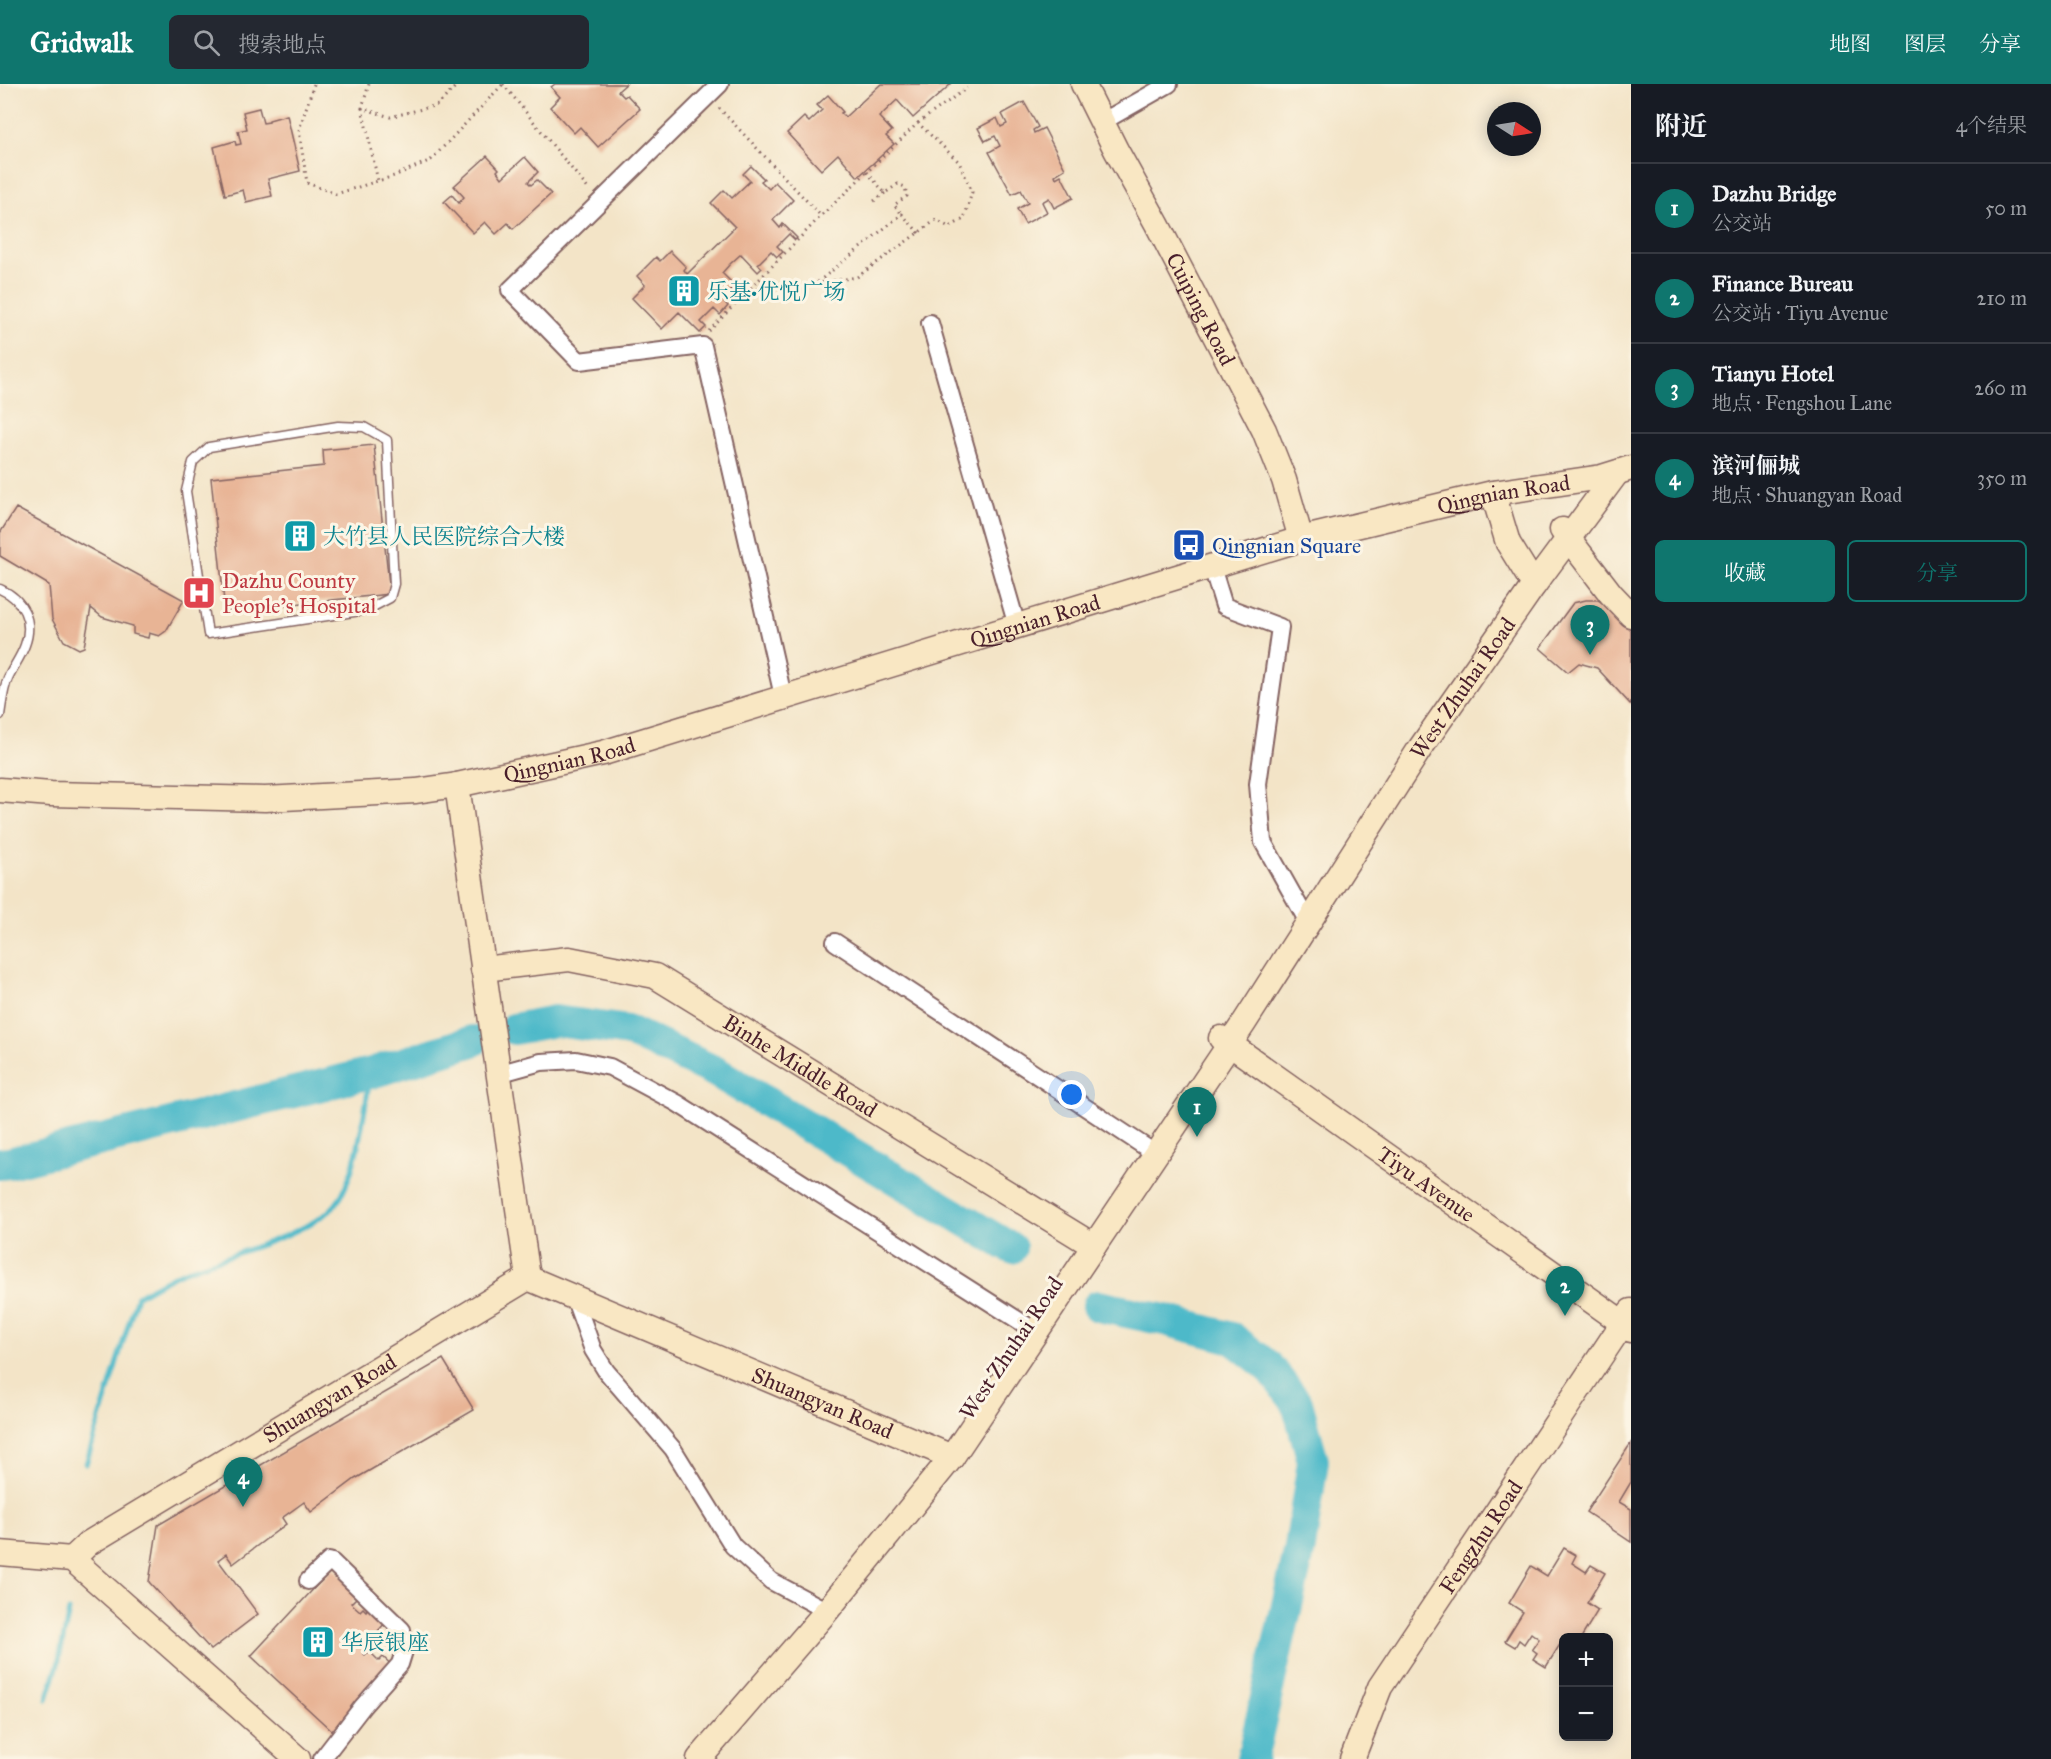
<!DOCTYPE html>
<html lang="zh">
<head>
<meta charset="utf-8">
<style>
  body { margin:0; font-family:"IM FELL Great Primer","Noto Serif SC",serif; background:#242831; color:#f1f3f6 }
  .controls { position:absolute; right:18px; bottom:18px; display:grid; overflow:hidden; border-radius:9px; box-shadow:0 3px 15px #0003 }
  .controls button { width:54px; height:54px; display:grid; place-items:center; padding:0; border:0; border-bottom:2px solid #363941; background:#171b24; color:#f1f3f6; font:30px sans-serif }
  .compass { position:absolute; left:1487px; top:18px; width:54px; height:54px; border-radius:50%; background:#171b24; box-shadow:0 3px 15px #0003; rotate:102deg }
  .you { position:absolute; left:1072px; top:1011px; width:21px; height:21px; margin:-15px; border:4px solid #fff; border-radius:50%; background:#1a73e8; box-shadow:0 0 0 9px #1a73e833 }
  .badge { display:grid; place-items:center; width:39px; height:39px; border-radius:50%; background:#0f766e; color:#fff; font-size:20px; font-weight:700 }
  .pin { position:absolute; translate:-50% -50px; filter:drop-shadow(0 2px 3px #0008) }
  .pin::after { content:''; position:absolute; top:32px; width:21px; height:18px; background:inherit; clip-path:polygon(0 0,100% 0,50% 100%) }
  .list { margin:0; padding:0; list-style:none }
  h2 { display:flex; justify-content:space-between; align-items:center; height:78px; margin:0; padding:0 24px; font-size:26px }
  h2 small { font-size:20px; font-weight:400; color:#9ea1a6 }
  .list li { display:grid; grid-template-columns:39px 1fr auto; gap:18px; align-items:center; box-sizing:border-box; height:90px; padding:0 24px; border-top:2px solid #363941 }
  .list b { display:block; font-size:22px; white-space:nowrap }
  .list p { margin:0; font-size:20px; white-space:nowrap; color:#9ea1a6 }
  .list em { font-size:20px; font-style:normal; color:#9ea1a6 }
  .actions { display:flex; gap:12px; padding:18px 24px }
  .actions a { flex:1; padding:14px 0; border:2px solid #0f766e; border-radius:9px; text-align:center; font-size:21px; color:#0f766e }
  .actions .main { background:#0f766e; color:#fff }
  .icon { flex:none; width:33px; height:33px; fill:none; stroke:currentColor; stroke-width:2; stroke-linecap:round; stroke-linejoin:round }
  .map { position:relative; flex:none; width:1631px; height:1675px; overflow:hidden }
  header { display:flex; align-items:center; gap:36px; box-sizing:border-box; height:84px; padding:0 30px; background:#0f766e; color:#fff }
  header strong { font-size:28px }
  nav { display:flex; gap:33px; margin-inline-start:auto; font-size:21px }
  .search { width:420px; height:54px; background:#242831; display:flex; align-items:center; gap:15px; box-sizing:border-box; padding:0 21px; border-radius:9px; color:#9ea1a6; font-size:22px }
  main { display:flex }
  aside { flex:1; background:#171b24 }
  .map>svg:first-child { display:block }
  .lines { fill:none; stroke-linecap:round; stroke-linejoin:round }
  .stream { stroke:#4db9c9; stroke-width:5 }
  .river { stroke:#4db9c9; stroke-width:32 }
  .building { fill:#e8b495 }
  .lane-casing { stroke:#856462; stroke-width:11 }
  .street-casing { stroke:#856462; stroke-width:20 }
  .secondary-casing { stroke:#856462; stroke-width:27 }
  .path { stroke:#856462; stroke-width:3; stroke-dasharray:1.5 4.5; stroke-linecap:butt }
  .lane { stroke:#fff; stroke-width:8 }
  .street { stroke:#fff; stroke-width:16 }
  .secondary { stroke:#f9e7c3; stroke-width:24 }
  .labels { text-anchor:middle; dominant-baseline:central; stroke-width:6; stroke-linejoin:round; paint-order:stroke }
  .culture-label { font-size:22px; fill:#0d838f; stroke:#fcf5e5; text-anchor:start }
  .street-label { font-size:22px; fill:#4a1f2b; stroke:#fcf5e5 }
  .transit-label { font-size:22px; fill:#164399; stroke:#fcf5e5; text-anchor:start }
  .health-label { font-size:22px; fill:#be3a42; stroke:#fcf5e5; text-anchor:start }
</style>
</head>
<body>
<header>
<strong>Gridwalk</strong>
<div class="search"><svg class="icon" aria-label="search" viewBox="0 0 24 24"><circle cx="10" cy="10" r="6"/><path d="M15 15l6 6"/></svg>搜索地点</div>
<nav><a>地图</a><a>图层</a><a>分享</a></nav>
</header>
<main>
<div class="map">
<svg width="1631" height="1675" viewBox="0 0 1631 1675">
  <rect width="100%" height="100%" fill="#fcf5e5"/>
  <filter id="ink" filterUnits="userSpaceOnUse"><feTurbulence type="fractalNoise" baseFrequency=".0167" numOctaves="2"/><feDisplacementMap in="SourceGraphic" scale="12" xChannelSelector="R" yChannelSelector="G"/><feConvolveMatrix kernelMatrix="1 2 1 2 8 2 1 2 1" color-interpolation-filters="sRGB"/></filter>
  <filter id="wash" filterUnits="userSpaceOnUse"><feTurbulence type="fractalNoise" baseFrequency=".008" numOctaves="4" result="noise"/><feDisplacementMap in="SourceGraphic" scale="24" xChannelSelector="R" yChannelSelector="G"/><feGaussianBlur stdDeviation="1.35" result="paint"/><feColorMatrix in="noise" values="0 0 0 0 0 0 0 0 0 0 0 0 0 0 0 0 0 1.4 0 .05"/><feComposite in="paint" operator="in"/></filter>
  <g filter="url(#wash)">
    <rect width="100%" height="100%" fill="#f3e4c7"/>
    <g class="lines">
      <g class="stream">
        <path d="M86 1380 137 1212C152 1204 166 1195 182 1188 218 1174 318 1149 338 1117 358 1087 364 1026 371 989"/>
        <polyline points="47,1615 58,1580 69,1527"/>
      </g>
      <g class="river">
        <polyline points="514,945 555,937 629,947 716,988 1011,1164"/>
        <polyline points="0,1080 9,1079 371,989 473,957"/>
        <polyline points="1098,1222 1165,1236 1232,1254 1268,1282 1297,1319 1313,1377 1300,1464 1252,1675"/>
      </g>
    </g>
    <g id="blocks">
      <g class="building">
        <polygon points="555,0 626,0 618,7 624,13 627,11 640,25 598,63 580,43 574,49 550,23 560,13 551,3"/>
        <polygon points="881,0 951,0 913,34 897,16 879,33 892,47 886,52 894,60 858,93 838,70 821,86 787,49 804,33 809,38 822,26 817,21 828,11 843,28 841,29 845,33"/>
        <polygon points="1024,18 1038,43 1033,46 1034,49 1044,44 1065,85 1055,91 1056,94 1061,91 1073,114 1054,124 1049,114 1042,118 1047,128 1025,140 1017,125 1028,119 1021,106 1012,110 989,68 1000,62 995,52 985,57 978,44 997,34 1001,43 1007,40 1002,30"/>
        <polygon points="259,24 263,39 269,38 269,36 287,31 300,87 268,95 272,112 246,118 243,106 225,111 214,63 235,57 236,61 241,60 238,47 247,45 243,28"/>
        <polygon points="487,72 499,85 497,87 502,94 525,73 538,88 528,98 531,101 537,96 551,110 513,145 508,139 496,150 485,138 473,149 444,118 452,111 459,119 464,113 454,102"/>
        <polygon points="751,82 764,95 761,97 769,105 775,98 793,116 773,136 780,144 783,140 797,154 795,156 789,150 777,162 783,168 777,173 771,167 758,180 762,184 758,188 741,170 730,180 722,189 742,209 738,213 731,205 722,215 728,222 720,231 714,225 701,238 706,243 700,249 679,228 662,245 632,214 645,201 637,192 656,173 660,177 670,167 686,183 684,186 687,190 735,143 711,119 724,106 732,114 750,97 743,90"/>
        <polygon points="374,361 390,510 225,527 211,394 324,382 323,366"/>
        <polygon points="16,424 184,516 166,547 159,552 149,549 148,554 133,550 133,542 102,533 91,524 84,563 79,565 64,557 52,535 49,501 0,472 0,449"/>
        <polygon points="1586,516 1598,516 1609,522 1631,546 1631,621 1597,584 1579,579 1568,588 1540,564 1573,519"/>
        <polygon points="443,1275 474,1326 355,1395 311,1428 304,1418 282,1434 286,1440 233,1480 226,1470 218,1476 258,1530 211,1566 149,1498 158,1441"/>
        <polygon points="1631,1359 1631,1398 1619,1418 1631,1425 1631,1458 1586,1428"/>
        <polygon points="1564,1464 1576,1471 1572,1479 1586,1488 1591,1481 1605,1489 1587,1519 1598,1526 1581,1554 1564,1554 1546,1583 1533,1575 1537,1569 1532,1565 1539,1555 1531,1549 1524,1560 1519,1556 1515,1563 1505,1557 1523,1528 1509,1519 1531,1482 1547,1492"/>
        <polygon points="333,1484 360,1510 351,1519 360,1527 363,1524 366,1527 368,1524 385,1539 378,1547 381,1550 363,1569 365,1571 369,1567 379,1577 383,1573 395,1584 334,1649 251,1572"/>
      </g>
    </g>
  </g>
  <g filter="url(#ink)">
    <use href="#blocks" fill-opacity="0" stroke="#856462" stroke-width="1.5"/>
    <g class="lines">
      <defs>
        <g id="lane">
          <polygon points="338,342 364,343 387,356 394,500 390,514 367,526 208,550 186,407 193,378 209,363"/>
          <path d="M0 505C23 515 34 537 25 561 21 573 13 583 8 594 3 605 2 619 0 631"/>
        </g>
        <g id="street">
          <polyline points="720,0 510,206 579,277 703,262 783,612"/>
          <polyline points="1102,38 1169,0"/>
          <polyline points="930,239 1017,542"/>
          <polyline points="1212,483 1224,522 1280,543 1258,700 1263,758 1308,838"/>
          <polyline points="835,858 1156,1070"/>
          <polyline points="498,990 541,978 576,976 610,983 677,1019 1035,1247"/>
          <polyline points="574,1213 593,1266 606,1287 673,1365 733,1462 771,1497 818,1522 825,1529"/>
          <polyline points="308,1497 329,1477 332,1478 402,1546 404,1567 400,1580 363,1622 322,1675"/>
        </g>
        <g id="secondary">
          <path id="s1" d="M1083 0 1116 66 1157 140 1264 346 1284 396 1301 455"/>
          <polyline points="1493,409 1508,459 1534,501"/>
          <polyline points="1562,446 1611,510 1631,531"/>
          <polyline points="457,701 528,1194"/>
          <path id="s2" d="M0 706 51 710 265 715 416 707 457 701 603 669 1301 455 1493 409 1602 393 1631 384"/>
          <path id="s3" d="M483 885 569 875 655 892 1094 1162"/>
          <path id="s4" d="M1221 954 1623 1239 1631 1246"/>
          <path id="s5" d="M528 1194 952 1373"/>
          <polyline points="0,1469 72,1475 298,1675"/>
          <path id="s6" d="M72 1475 89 1459 528 1194"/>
          <path id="s7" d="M699 1675 825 1529 952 1373 1244 939 1419 666 1534 501 1616 390"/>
          <path id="s8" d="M1352 1675 1380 1603 1631 1227"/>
        </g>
      </defs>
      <use href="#lane" class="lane-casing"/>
      <use href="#street" class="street-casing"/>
      <use href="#secondary" class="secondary-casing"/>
      <g class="path">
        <polyline points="314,0 299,46 307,99 336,110 394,92 431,76 503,0"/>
        <polyline points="369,0 362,24 390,33 438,21 458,0"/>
        <polyline points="503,0 589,106"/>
        <polyline points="362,24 378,97"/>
        <polyline points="719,24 821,132"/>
        <polyline points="918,39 967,4"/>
        <polyline points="867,88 885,109 898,100 905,103 907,112 894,121 902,130"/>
        <polyline points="874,117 885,109"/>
        <polyline points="818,198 902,130 919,149"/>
        <polyline points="709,247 821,132 918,39 959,78 972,108 964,135 949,143 936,136 857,193 769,207 751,204"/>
      </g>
      <use href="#lane" class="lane"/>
      <use href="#street" class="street"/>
      <use href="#secondary" class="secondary"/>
    </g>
  </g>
  <defs>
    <symbol id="building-square" viewBox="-11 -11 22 22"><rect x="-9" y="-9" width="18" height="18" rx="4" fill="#0f9aa8" stroke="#fcf5e5"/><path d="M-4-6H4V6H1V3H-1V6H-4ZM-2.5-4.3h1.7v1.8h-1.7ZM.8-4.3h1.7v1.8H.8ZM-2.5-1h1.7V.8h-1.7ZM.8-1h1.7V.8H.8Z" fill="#fff"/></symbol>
    <symbol id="bus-square" viewBox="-11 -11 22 22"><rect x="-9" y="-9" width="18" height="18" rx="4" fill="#1a4fb4" stroke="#fcf5e5"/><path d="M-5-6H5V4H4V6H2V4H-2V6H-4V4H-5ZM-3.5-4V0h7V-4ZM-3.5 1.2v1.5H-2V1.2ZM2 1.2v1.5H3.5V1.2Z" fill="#fff"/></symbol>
    <symbol id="hospital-square" viewBox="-11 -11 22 22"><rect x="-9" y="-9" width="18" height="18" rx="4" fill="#e0444e" stroke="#fcf5e5"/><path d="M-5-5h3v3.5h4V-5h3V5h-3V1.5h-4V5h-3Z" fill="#fff"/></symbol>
  </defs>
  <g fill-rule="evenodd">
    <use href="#building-square" x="665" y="188" width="38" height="38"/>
    <use href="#building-square" x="281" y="433" width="38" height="38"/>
    <use href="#bus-square" x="1170" y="442" width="38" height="38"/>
    <use href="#hospital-square" x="180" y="490" width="38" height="38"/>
    <use href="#building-square" x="299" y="1539" width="38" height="38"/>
  </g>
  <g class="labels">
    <g class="culture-label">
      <text x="707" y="207">乐基•优悦广场</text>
      <text x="323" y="452">大竹县人民医院综合大楼</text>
      <text x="341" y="1558">华辰银座</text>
    </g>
    <g class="street-label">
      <text stroke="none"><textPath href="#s1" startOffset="254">Cuiping Road</textPath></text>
      <text stroke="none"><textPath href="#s2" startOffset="1545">Qingnian Road</textPath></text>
      <text stroke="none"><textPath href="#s2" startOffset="1059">Qingnian Road</textPath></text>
      <text stroke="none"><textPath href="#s7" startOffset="1317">West Zhuhai Road</textPath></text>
      <text stroke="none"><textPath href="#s2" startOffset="573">Qingnian Road</textPath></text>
      <text stroke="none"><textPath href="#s3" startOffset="345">Binhe Middle Road</textPath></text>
      <text stroke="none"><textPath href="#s4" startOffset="252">Tiyu Avenue</textPath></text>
      <text transform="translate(1011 1264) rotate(-56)">West Zhuhai Road</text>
      <text stroke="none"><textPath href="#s6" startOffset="304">Shuangyan Road</textPath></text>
      <text stroke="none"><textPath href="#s5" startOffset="320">Shuangyan Road</textPath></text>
      <text stroke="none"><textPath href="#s8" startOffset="258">Fengzhu Road</textPath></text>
    </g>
    <g class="transit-label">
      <text x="1212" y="461">Qingnian Square</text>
    </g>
    <g class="health-label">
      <text x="222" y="496">Dazhu County<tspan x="222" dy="25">People's Hospital</tspan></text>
    </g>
  </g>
</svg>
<div class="controls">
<button>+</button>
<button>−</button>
</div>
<svg class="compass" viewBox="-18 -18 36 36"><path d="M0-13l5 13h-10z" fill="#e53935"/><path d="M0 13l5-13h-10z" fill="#9ea1a6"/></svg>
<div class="you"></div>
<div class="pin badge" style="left:1197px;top:1053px">1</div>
<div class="pin badge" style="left:1565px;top:1232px">2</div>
<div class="pin badge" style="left:1590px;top:571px">3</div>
<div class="pin badge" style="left:243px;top:1423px">4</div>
</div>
<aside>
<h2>附近<small>4个结果</small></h2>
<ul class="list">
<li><span class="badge">1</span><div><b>Dazhu Bridge</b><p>公交站</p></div><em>50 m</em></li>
<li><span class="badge">2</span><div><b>Finance Bureau</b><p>公交站 · Tiyu Avenue</p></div><em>210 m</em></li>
<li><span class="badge">3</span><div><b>Tianyu Hotel</b><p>地点 · Fengshou Lane</p></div><em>260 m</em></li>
<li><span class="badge">4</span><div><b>滨河俪城</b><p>地点 · Shuangyan Road</p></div><em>350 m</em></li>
</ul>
<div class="actions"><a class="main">收藏</a><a>分享</a></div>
</aside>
</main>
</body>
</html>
